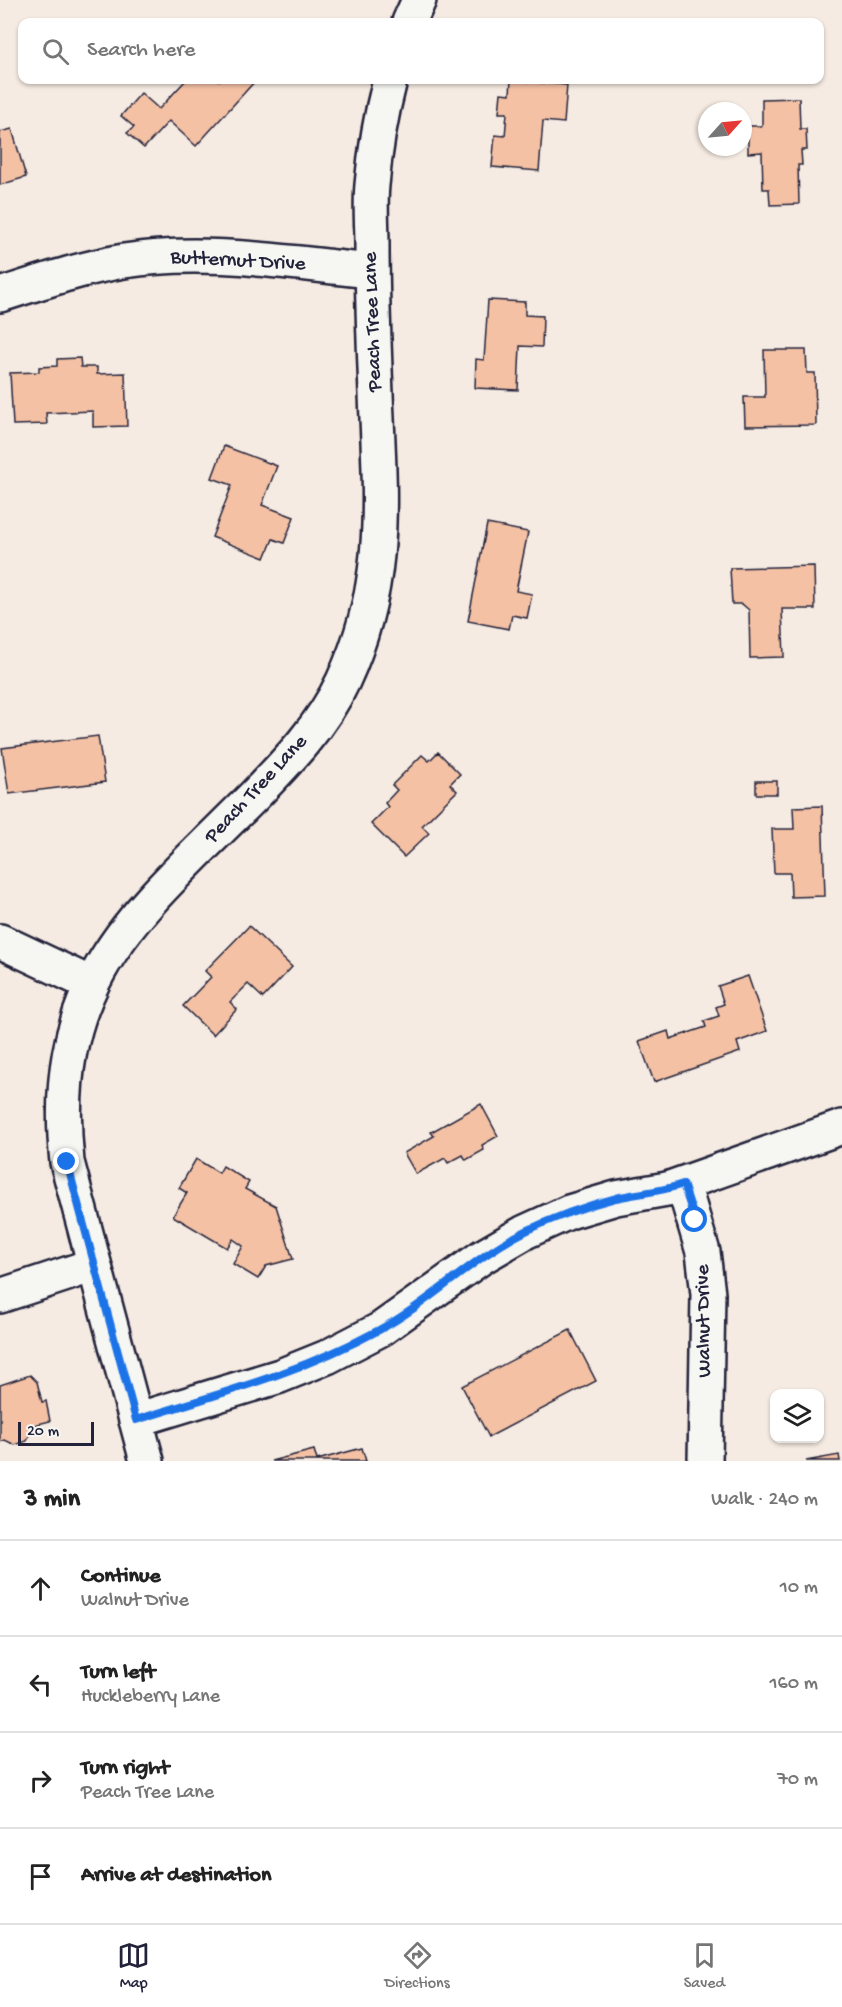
<!DOCTYPE html>
<html lang="en">
<head>
<meta charset="utf-8">
<style>
  body { margin:0; font-family:"Gochi Hand",sans-serif; background:#f2f2f2; color:#222 }
  .controls { position:absolute; right:18px; bottom:18px; display:grid; overflow:hidden; border-radius:12px; box-shadow:0 2px 4px #0004 }
  .controls button { width:54px; height:54px; display:grid; place-items:center; padding:0; border:0; border-bottom:2px solid #e0e0e0; background:#fff; color:#222; font:30px sans-serif }
  .compass { position:absolute; left:698px; top:102px; width:54px; height:54px; border-radius:50%; background:#fff; box-shadow:0 2px 4px #0004; rotate:63deg }
  .scale { position:absolute; left:18px; bottom:15px; width:76px; box-sizing:border-box; padding-left:6px; border:3px solid #22223b; border-top:0; font-size:16px; line-height:21px; white-space:nowrap; color:#22223b; -webkit-text-stroke:4px #f6f6f2; paint-order:stroke }
  .stop { position:absolute; width:18px; height:18px; margin:-14px; border:4px solid #1a73e8; border-radius:50%; background:#fff }
  .stop.end { background:#1a73e8; border-color:#fff; box-shadow:0 2px 6px #0008 }
  .list { margin:0; padding:0; list-style:none }
  h2 { display:flex; justify-content:space-between; align-items:center; height:78px; margin:0; padding:0 24px; font-size:26px }
  h2 small { font-size:20px; font-weight:400; color:#767676 }
  .list li { display:grid; grid-template-columns:39px 1fr auto; gap:18px; align-items:center; box-sizing:border-box; height:96px; padding:0 24px; border-top:2px solid #e0e0e0 }
  .list b { display:block; font-size:22px; white-space:nowrap }
  .list p { margin:0; font-size:20px; white-space:nowrap; color:#767676 }
  .list em { font-size:20px; font-style:normal; color:#767676 }
  .icon { flex:none; width:33px; height:33px; fill:none; stroke:currentColor; stroke-width:2; stroke-linecap:round; stroke-linejoin:round }
  .map { position:relative; flex:none; width:842px; height:1461px; overflow:hidden }
  .search { position:absolute; background:#fff; box-shadow:0 2px 4px #0004; left:18px; right:18px; top:18px; height:66px; display:flex; align-items:center; gap:15px; box-sizing:border-box; padding:0 21px; border-radius:12px; color:#767676; font-size:22px }
  .sheet { height:462px; background:#fff }
  nav { display:flex; justify-content:space-around; align-items:center; box-sizing:border-box; height:84px; border-top:2px solid #e0e0e0; background:#fff; font-size:16px; color:#767676 }
  nav a { display:grid; justify-items:center; gap:3px }
  nav .on { color:#22223b }
  .map>svg:first-child { display:block }
  .building { fill:#f4c1a4; stroke:#22223b; stroke-width:1.5 }
  .lines { fill:none; stroke-linecap:round; stroke-linejoin:round }
  .minor-casing { stroke:#22223b; stroke-width:38 }
  .minor { stroke:#f6f6f2; stroke-width:33 }
  .route { stroke:#1a73e8; stroke-width:8 }
  .labels { text-anchor:middle; dominant-baseline:central; stroke-width:5; stroke-linejoin:round; paint-order:stroke }
  .street-label { font-size:21px; fill:#22223b; stroke:#f6f6f2 }
</style>
</head>
<body>
<div class="map">
<svg width="842" height="1461" viewBox="0 0 842 1461">
  <rect width="100%" height="100%" fill="#f6ebe2"/>
  <filter id="ink" filterUnits="userSpaceOnUse"><feTurbulence type="fractalNoise" baseFrequency=".0167" numOctaves="2"/><feDisplacementMap in="SourceGraphic" scale="12" xChannelSelector="R" yChannelSelector="G"/><feConvolveMatrix kernelMatrix="1 2 1 2 8 2 1 2 1" color-interpolation-filters="sRGB"/></filter>
  <g filter="url(#ink)">
    <g class="building">
      <polygon points="186,80 256,80 196,146 169,121 144,148 127,133 134,127 121,116 141,93 159,109"/>
      <polygon points="511,80 567,85 564,123 543,121 539,171 492,167 495,135 505,136 507,113 499,113 501,93 510,94"/>
      <polygon points="799,98 800,129 806,129 807,150 801,150 802,165 798,165 799,204 770,205 769,189 763,189 762,152 748,153 748,126 762,126 762,99"/>
      <polygon points="12,129 26,177 0,185 0,132"/>
      <polygon points="488,300 525,302 525,315 543,316 542,347 520,346 518,390 475,388 476,359 484,360"/>
      <polygon points="764,350 806,350 807,373 815,373 816,425 745,426 744,397 765,397"/>
      <polygon points="80,358 81,367 97,367 97,374 125,373 127,426 93,427 93,411 46,413 47,424 13,425 10,373 39,372 39,367 57,366 57,359"/>
      <polygon points="224,446 277,466 262,505 294,517 284,543 273,539 265,558 212,537 232,485 212,478"/>
      <polygon points="487,524 528,532 516,591 532,594 527,618 512,615 509,629 468,621"/>
      <polygon points="814,566 815,609 782,609 784,657 750,658 749,610 742,604 732,604 730,568"/>
      <polygon points="98,736 105,782 9,794 2,748"/>
      <polygon points="438,752 460,774 450,784 457,791 422,826 429,833 404,857 371,824 388,807 385,803 397,790 392,785 422,755 429,761"/>
      <rect x="756" y="781" width="21" height="13"/>
      <polygon points="822,806 825,896 791,897 790,873 774,873 772,829 794,829 793,807"/>
      <polygon points="249,926 292,967 263,998 248,984 230,1002 237,1009 213,1035 183,1006 211,977 205,971"/>
      <polygon points="748,976 767,1031 737,1042 740,1052 654,1082 639,1041 668,1031 670,1039 706,1027 704,1021 719,1016 716,1007 724,1004 718,986"/>
      <polygon points="481,1104 498,1136 482,1145 484,1150 466,1160 463,1155 448,1163 445,1158 416,1174 404,1153 434,1136 431,1132"/>
      <polygon points="196,1159 219,1173 223,1166 249,1182 245,1189 276,1206 293,1259 266,1266 258,1279 233,1264 243,1246 233,1239 227,1248 173,1216 187,1193 179,1188"/>
      <polygon points="570,1330 596,1381 489,1437 462,1386"/>
      <polygon points="30,1375 37,1382 42,1402 46,1401 50,1421 30,1426 31,1432 27,1441 15,1445 5,1440 0,1442 0,1385"/>
      <polygon points="362,1448 366,1461 271,1461 314,1450 317,1460"/>
      <polygon points="839,1455 840,1461 806,1461"/>
    </g>
    <g class="lines">
      <defs>
        <g id="minor">
          <polyline points="409,22 419,0"/>
          <path d="M0 295C41 282 82 268 124 261 206 248 290 263 372 271"/>
          <polyline points="0,941 91,984"/>
          <polyline points="683,1184 703,1252 708,1294 705,1461"/>
          <polyline points="0,1296 94,1265"/>
          <polyline points="136,1420 280,1376 327,1357 381,1329 482,1257 525,1232 569,1212 616,1198 667,1189 842,1127"/>
          <path d="M147 1461 67 1162C48 979 134 916 252 798 287 762 322 726 343 681 389 582 380 499 376 394 374 344 372 295 372 245 372 225 370 205 372 185 375 149 381 115 390 80"/>
        </g>
      </defs>
      <use href="#minor" class="minor-casing"/>
      <use href="#minor" class="minor"/>
    </g>
  </g>
  <g class="lines" filter="url(#ink)">
    <path class="route" d="M67 1162 136 1420C219 1394 302 1372 379 1330 431 1302 473 1257 526 1231 555 1217 585 1206 616 1198 638 1193 661 1192 683 1184L695 1220"/>
  </g>
  <g class="labels">
    <g class="street-label">
      <text transform="translate(238 262) rotate(3)">Butternut Drive</text>
      <text transform="translate(374 322) rotate(-92)">Peach Tree Lane</text>
      <text transform="translate(257 790) rotate(-47)">Peach Tree Lane</text>
      <text transform="translate(705 1321) rotate(-91)">Walnut Drive</text>
    </g>
  </g>
</svg>
<div class="controls">
<button><svg class="icon" aria-label="layers" viewBox="0 0 24 24"><path d="M12 4l9 5-9 5-9-5zM3 14l9 5 9-5"/></svg></button>
</div>
<svg class="compass" viewBox="-18 -18 36 36"><path d="M0-13l5 13h-10z" fill="#e53935"/><path d="M0 13l5-13h-10z" fill="#767676"/></svg>
<div class="scale">20 m</div>
<div class="stop" style="left:695px;top:1220px"></div>
<div class="stop end" style="left:67px;top:1162px"></div>
<div class="search"><svg class="icon" aria-label="search" viewBox="0 0 24 24"><circle cx="10" cy="10" r="6"/><path d="M15 15l6 6"/></svg>Search here</div>
</div>
<section class="sheet">
<h2>3 min<small>Walk · 240 m</small></h2>
<ul class="list">
<li><svg class="icon" aria-label="ahead" viewBox="0 0 24 24"><path d="M12 20V5M6 11l6-6 6 6"/></svg><div><b>Continue</b><p>Walnut Drive</p></div><em>10 m</em></li>
<li><svg class="icon" aria-label="left" viewBox="0 0 24 24"><path d="M17 20v-9H6M10 6l-5 5 5 5"/></svg><div><b>Turn left</b><p>Huckleberry Lane</p></div><em>160 m</em></li>
<li><svg class="icon" aria-label="right" viewBox="0 0 24 24"><path d="M7 20v-9h11M14 6l5 5-5 5"/></svg><div><b>Turn right</b><p>Peach Tree Lane</p></div><em>70 m</em></li>
<li><svg class="icon" aria-label="arrive" viewBox="0 0 24 24"><path d="M6 21V4h12l-3 4 3 4H6"/></svg><div><b>Arrive at destination</b></div></li>
</ul>
</section>
<nav>
<a class="on"><svg class="icon" aria-label="map" viewBox="0 0 24 24"><path d="M3 6l6-2 6 2 6-2v14l-6 2-6-2-6 2zM9 4v14M15 6v14"/></svg>Map</a>
<a><svg class="icon" aria-label="directions" viewBox="0 0 24 24"><path d="M12 3l9 9-9 9-9-9zM9 14v-3h6M13 9l2 2-2 2"/></svg>Directions</a>
<a><svg class="icon" aria-label="saved" viewBox="0 0 24 24"><path d="M7 4h10v16l-5-4-5 4z"/></svg>Saved</a>
</nav>
</body>
</html>
